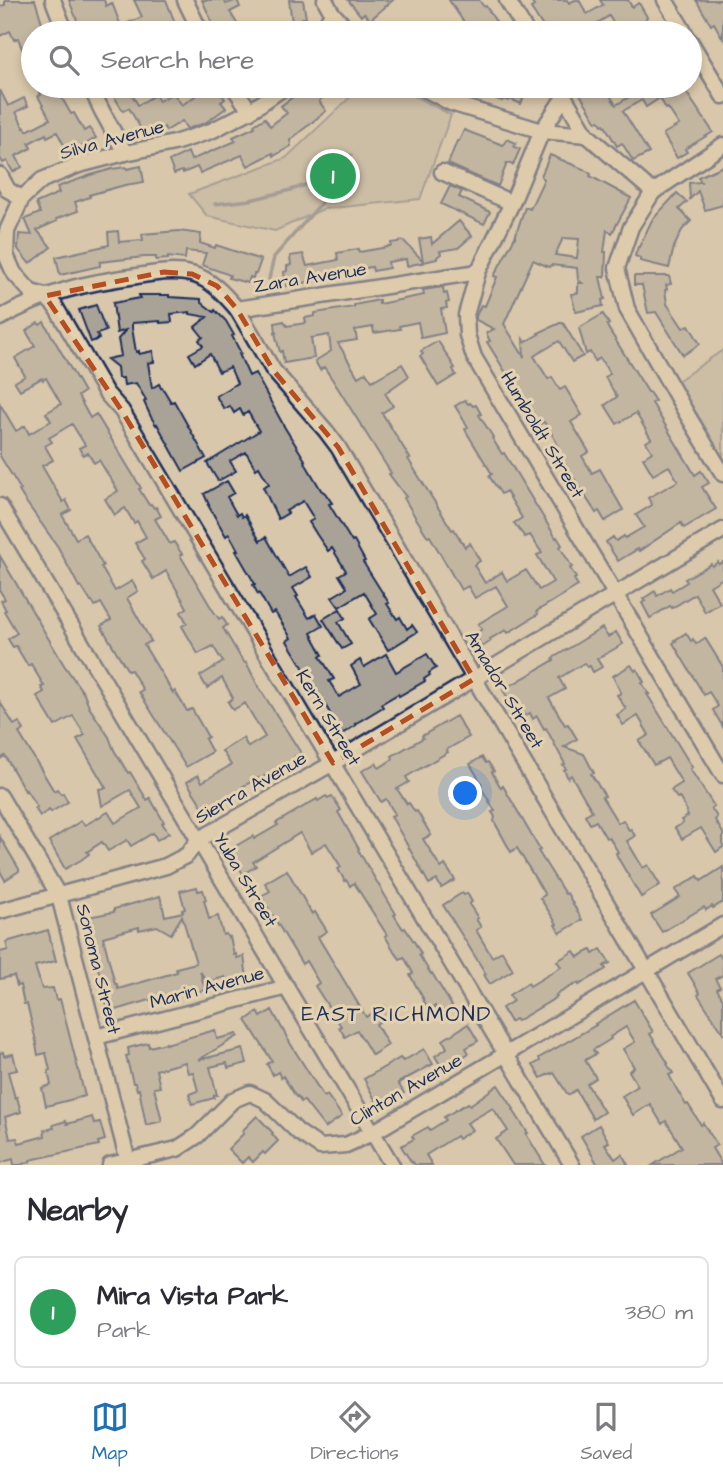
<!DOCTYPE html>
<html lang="en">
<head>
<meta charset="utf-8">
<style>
  body { margin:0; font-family:"Architects Daughter",sans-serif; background:#f2f2f3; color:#2b2b33 }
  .you { position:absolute; left:466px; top:794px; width:24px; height:24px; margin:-18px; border:5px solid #fff; border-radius:50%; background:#1a73e8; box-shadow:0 0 0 10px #1a73e833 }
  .badge { display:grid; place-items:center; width:46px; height:46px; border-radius:50%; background:#1f6fb2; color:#fff; font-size:23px; font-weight:700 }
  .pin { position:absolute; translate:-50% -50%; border:4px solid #fff; box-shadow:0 2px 7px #0006 }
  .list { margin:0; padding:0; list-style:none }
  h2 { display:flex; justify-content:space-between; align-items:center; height:91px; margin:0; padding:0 28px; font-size:30px }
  h2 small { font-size:23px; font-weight:400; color:#7c7c81 }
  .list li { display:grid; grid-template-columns:46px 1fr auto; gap:21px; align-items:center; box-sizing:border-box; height:112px; margin:0 14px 14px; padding:0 14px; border:2px solid #e1e1e2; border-radius:10px }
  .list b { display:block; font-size:26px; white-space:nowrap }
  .list p { margin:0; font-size:23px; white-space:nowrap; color:#7c7c81 }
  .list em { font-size:23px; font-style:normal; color:#7c7c81 }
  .icon { flex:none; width:38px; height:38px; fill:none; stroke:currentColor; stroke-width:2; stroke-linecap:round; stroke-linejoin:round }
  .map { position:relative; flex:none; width:723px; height:1165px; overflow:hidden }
  .search { position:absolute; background:#fff; box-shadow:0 4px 10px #0003; left:21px; right:21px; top:21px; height:77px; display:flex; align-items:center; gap:18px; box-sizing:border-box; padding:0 24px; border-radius:38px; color:#7c7c81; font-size:26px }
  .sheet { height:217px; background:#fff }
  nav { display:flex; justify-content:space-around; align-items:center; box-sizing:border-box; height:98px; border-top:2px solid #e1e1e2; background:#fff; font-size:19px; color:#7c7c81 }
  nav a { display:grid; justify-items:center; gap:4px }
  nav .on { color:#1f6fb2 }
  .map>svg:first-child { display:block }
  .green { fill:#bcb19f; stroke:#6c707e; stroke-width:2 }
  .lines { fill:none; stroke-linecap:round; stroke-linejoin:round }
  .stream { stroke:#666b7d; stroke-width:3.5 }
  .building { fill:#a9a297; stroke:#1b2f5e; stroke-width:2; fill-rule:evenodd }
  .minor-casing { stroke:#1b2f5e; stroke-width:19 }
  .minor { stroke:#e4d1af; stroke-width:14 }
  .marked { fill:none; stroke:#b54e20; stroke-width:5; stroke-dasharray:14 9; stroke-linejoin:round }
  .labels { text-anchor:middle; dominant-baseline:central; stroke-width:6; stroke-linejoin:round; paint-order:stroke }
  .street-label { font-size:19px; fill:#1b2f5e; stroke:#e4d1af }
  .neighbourhood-label { font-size:21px; letter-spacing:2px; fill:#1b2f5e; stroke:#e4d1af }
</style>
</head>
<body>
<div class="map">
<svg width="723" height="1165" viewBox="0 0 723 1165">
  <rect width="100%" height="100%" fill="#d8c7aa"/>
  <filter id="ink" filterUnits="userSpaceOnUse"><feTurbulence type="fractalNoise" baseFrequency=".0143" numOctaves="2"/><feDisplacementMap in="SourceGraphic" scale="14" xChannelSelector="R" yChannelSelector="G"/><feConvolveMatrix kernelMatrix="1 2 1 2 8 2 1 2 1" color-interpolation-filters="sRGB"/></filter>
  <g filter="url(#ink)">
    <g class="green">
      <polygon points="362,86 398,86 412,95 451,115 420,199 323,209 275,231 207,216 189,194 286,158"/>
      <polygon points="723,350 723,460 676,382"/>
    </g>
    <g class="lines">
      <g class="stream">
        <polyline points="215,204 250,200 291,190 341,173"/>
        <polyline points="0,267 1,267"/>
        <polyline points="269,279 274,257 331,192 351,155"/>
      </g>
    </g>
    <g class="building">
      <polygon points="5,0 35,0 44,29 33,32 33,78 23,58 25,57 18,38 14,40 10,31 0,36 0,6 5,5"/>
      <polygon points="69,0 104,0 106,6 112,3 121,26 142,17 134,0 166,0 179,33 82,33"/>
      <polygon points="202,0 224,0 226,4 237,0 240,7 230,12 241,30 240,31 242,33 217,33"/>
      <polygon points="289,0 303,0 306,18 302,18 304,29 295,31 293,30"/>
      <polygon points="348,0 393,0 370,20 364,13 361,16"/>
      <polygon points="449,0 479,0 484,7 486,6 503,33 471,33"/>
      <polygon points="530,0 567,0 569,3 575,0 579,0 587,14 603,5 600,0 628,0 632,7 639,3 647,17 645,20 652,33 626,33 620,23 615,26 609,16 581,33 547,33 531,8 534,6"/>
      <polygon points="696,0 723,0 723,39 714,23 711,25"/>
      <polygon points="37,86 55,86 71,114 74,113 84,131 89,128 96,138 69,154 57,132 47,137 46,134 29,143 31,148 16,156 22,167 13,172 7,161 3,163 0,158 0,90 8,106 24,98 28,106 16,112 24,128 25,127 27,131 50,119 38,96 41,95"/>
      <polygon points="108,86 127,86 138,105 155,95 159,101 173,93 182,105 210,86 216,91 218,89 225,99 221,102 226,108 205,123 187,129 182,121 166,131 164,127 156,132 153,128 144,134 129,108 123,111"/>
      <polygon points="307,86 333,86 319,101 326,111 290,140 291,146 274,156 273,153 248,166 242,155 200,173 197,167 183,173 182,171 174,174 169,161 188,152 191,160 236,141 233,137 255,127 254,125 265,118 270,126 287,113 281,106"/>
      <polygon points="474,86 528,86 521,104 510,99 509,101 503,99 502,101 491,97"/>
      <polygon points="575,86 604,86 616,105 637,92 633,86 682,86 713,132 685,149 687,152 677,158 663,134 679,125 668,108 666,109 660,98 646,107 642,100 623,111 649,153 633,161 622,143 617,146 604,124 602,125 599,120 597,122"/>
      <polygon points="464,130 503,145 507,139 516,143 514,147 520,149 513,165 507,163 498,186 448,164 457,141 459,141"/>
      <path d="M550 155 583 169 591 174 590 176 631 198 612 233 607 230 604 252H606L605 277H600L605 299 602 300 603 306 576 312 571 294 578 293V283H582L578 280 577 268 551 265 549 267 533 260 504 324 524 357 523 339 525 342 539 334 538 333 560 323H563L583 356 572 362 559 341 534 356 548 379 552 377 560 390 565 387 582 415 571 422 589 452 582 456 592 473 600 469 623 510 605 521 599 511 596 513 561 458 559 459 552 449 558 445 553 436 544 422 538 425 487 342 490 341 486 333 494 329 476 320V316L481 305 485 306 497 277 494 276 515 237 525 207 530 209 544 179 541 176ZM563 238 579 239 577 258 555 255Z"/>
      <polygon points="141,166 144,182 125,185 89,195 90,197 75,202 78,211 56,219 57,221 37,230 51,247 35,260 29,263 18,249 19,234 32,235 25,219 40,213 36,203 59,193 57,187 91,175 112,169 126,167 127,169"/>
      <polygon points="723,166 723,205 705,210 698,191 690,199 689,183 701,182 698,177"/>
      <polygon points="450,186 462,191 459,197 490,212 484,224 441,204"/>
      <polygon points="677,193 687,202 679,209 691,221 682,230 674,247 669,268 640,261 640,258 635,256 638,247 639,247 652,220"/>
      <polygon points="459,221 472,236 458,248 440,251 441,254 437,257 437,259 407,266 406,259 388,262 389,268 373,271 372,267 353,270 354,273 336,276 337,277 286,286 284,272 287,271 287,266 291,265 290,256 303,254 307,266 338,260 337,253 358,249 359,252 388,247 388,246 391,246 391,243 404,241 423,261 419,239 431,237 432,244"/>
      <polygon points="118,231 119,242 143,240 142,234 179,231 201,234 200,243 215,248 216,245 261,260 256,274 254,274 253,278 250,277 248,283 229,278 230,275 202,265 206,253 186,251 185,259 168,257 168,259 156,260 156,257 144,257 100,262 100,266 60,275 56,257 109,245 108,232"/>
      <polygon points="634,276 669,276 671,284 666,285 667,289 665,290 667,304 683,328 689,325 700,344 683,355 656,312 648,313 642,285 634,285"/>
      <polygon points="443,287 444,294 447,293 449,302 446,303 447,308 441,309 445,333 421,338 418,322 399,326 400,329 374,333 373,327 355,330 357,340 338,343 358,377 366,372 372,381 402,364 409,376 385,393 393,406 382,413 410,458 408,459 452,530 454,529 465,547 470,543 480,561 474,565 485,583 502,572 507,581 526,570 539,590 553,582 537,555 542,553 530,535 525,537 514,523 522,518 506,491 501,494 489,476 492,474 467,433 465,429 468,427 455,406 465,400 468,404 470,403 473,406 476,405 481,414 479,415 493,437 492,438 502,454 504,453 556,538 557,537 562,545 560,547 572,567 570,568 576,578 574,579 578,586 537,611 538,614 508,633 506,630 490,639 491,641 482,647 475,634 482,629 478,624 508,606 496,586 475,598 468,586 461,590 430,536 428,537 414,515 404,498 406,497 389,474 391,473 334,382 324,367 320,370 315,361 331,351 329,335 311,338 314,358 284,363 282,351 280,352 275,333 276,333 275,323 284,321 287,326 306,323 305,318 315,316 315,313 354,307 354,305 379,300 379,304 424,295 423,290"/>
      <polygon points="139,295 169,295 169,297 201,299 201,302 214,312 215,310 226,321 234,335 232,336 241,353 239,354 249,376 255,373 285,428 305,460 304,461 321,490 325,493 332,503 329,504 352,542 354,541 365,561 363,562 389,603 387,604 397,619 400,617 407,629 412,625 417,632 388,650 369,619 377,614 364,592 339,607 332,597 347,588 339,575 346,571 332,548 328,551 317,535 309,522 314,519 303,501 286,511 288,513 278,519 263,487 269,484 259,467 256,469 246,452 230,461 236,471 218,481 207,463 259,431 248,412 243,415 240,409 234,413 230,406 224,409 216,396 237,383 230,367 219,372 210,354 195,364 189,354 203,346 199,340 203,337 195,327 207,317 190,314 190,312 171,314 172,322 160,323 160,321 132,323 132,328 136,352 139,351 139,354 153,351 154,362 148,363 152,388 159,384 161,388 162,387 171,402 174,401 206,458 183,471 157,424 156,425 151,417 144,402 146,400 136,383 124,385 123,378 118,378 117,367 107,359 121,356 118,339 126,330 117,333 113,303 140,298"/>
      <polygon points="96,305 106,331 97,334 99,339 91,342 79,310"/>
      <polygon points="603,314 609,324 607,325 608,328 648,392 649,392 655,401 652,403 695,475 701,471 709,483 702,487 716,509 684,528 681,523 639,551 638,549 618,561 606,542 613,537 616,541 624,536 625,538 644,527 636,515 652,505 648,498 678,481 669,466 653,475 643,458 652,452 646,442 651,439 636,413 617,424 605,405 617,397 605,377 610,374 600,358 595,361 590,352 586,354 579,328"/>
      <polygon points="44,322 84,392 78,396 90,418 96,414 141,488 139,489 149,505 151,504 154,508 156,507 161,516 155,519 170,544 174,542 182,554 180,555 212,609 219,619 222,617 227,625 223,628 241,658 245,663 246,662 258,686 301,753 295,756 297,758 267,775 259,779 258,778 242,787 243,789 206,812 187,782 198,775 202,782 231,765 222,751 243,738 248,747 265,737 245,703 233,710 228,702 233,698 222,678 207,688 200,676 223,662 213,646 198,654 182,626 187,623 181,612 187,608 185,604 166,571 153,579 142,561 145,559 135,543 146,537 137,521 134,523 125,508 115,515 105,499 118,491 99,460 94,463 88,453 83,455 79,448 85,445 72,424 49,438 52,442 45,446 53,460 42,466 63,502 66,500 71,510 62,515 76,539 85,534 103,566 101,567 115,591 132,581 138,591 127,598 151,641 144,645 173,693 175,691 187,711 192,709 208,737 205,739 212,752 186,767 139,692 143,690 131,670 128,671 101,626 111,620 101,603 95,606 92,601 91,602 81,586 79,587 58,547 24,499 19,491 21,490 0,456 0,404 16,431 25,426 29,434 51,421 46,413 61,404 46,378 43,380 42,378 20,390 15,382 25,376 15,358 35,346 26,331 38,323 40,325"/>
      <polygon points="438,341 455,368 453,369 456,375 438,386 420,356 423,354 421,351"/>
      <polygon points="227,481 234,493 227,497 237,515 240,513 242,517 245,515 260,541 266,537 289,577 306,567 312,577 293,588 298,596 296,597 309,618 316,614 323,626 311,633 323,655 320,656 334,679 329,681 339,697 361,684 351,666 360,660 364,667 386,654 396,672 427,654 436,668 429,673 430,675 424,679 425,681 399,696 398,694 381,704 383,707 355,724 356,725 342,734 316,689 315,687 309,689 303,679 306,677 304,673 306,672 287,641 291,638 275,612 271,614 259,593 258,594 253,585 255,584 236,551 238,550 229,534 226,536 208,505 209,505 204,494"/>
      <polygon points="0,556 64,665 84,694 89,707 109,737 114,750 128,773 130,772 147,800 150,798 164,822 162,823 169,833 157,840 153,833 131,846 127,840 108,851 102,842 87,852 89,854 81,860 65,869 49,841 81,821 85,825 108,812 115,823 141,808 130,790 102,806 99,789 106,788 77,739 85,735 73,716 55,726 37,696 44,692 41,687 44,686 31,664 28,666 16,646 13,647 8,639 17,633 4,611 6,610 1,601 5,599 0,591"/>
      <polygon points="718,562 719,564 723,562 723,578 710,586 720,603 705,612 695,594 672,608 670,606 650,618 642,603 645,601 643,599 655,591 657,596 670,588 672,591 687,582 685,579 711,564 712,566"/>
      <polygon points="340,609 345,618 338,622 351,644 342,649 323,619"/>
      <polygon points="602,628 608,637 616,632 623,644 597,659 602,667 593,672 590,666 587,667 584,663 559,678 565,689 549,698 565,725 568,724 577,739 564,747 584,754 594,773 591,774 605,796 602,797 618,823 623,820 629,830 631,829 635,836 627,841 643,868 648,865 660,885 641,897 618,858 616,853 618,852 609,837 606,838 596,821 590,824 585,815 592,811 571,775 568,778 564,770 566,769 563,765 565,764 546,728 544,729 537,716 533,719 530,713 525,716 513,697 509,700 503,690 554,660 553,658"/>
      <polygon points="686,633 691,641 693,639 696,644 705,638 723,667 723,727 713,710 718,706 709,692 704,695 673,643 676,641 675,640"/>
      <polygon points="631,665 635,671 637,669 644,682 642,683 649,694 647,694 692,767 690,769 714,806 711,808 717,817 715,820 723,833 723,847 716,852 701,828 682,839 675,828 683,823 681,820 688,816 686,812 687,811 679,797 677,798 671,790 682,783 667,758 654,765 639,741 649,735 638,716 623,725 617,715 626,709 617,695 621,693 613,676"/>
      <polygon points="0,702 14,725 19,722 24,730 19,733 54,791 57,789 61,794 63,793 68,802 51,812 49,810 40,816 35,808 37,807 26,790 25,791 5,756 0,759"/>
      <polygon points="456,716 469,737 446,750 448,752 406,777 409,782 397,789 407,804 409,803 415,812 417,811 431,835 423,839 441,868 445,865 455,880 441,888 437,880 429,884 391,816 395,814 386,799 381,802 362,771 376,763 379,768 393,759 392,756 423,738 422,736"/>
      <polygon points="482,757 486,763 488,762 494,771 492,772 501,788 503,786 540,850 538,851 565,894 567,893 582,920 560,933 555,925 557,924 540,898 545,895 517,848 511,852 494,821 495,817 492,812 495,811 480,786 482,784 470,764"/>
      <polygon points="326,796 328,798 332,796 341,810 338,812 359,849 358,850 396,914 394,915 403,929 405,928 415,943 421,954 419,955 431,974 432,973 452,1006 439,1014 435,1006 429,1010 422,998 423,998 410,975 413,973 404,957 400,959 394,951 385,936 387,935 354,883 350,886 346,880 345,881 338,869 341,867 326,843 311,852 300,833 253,862 256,866 243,874 229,850 253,836 254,839 278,825 276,823 317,799 318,801"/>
      <polygon points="0,837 19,869 19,871 5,880 0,871"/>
      <polygon points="723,867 723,902 713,908 712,906 706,910 704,907 662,932 651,915 680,897 675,890 698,876 701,881"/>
      <polygon points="287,870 312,914 315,912 327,931 318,937 366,1017 385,1006 391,1015 376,1024 388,1045 372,1055 357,1030 345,1037 339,1027 341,1026 315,986 319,983 306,961 302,964 261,896 270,891 265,883"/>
      <path d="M197 887 198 891 203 890 206 900H204L209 919 218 916 223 935 226 934 228 938 230 937 234 955 236 954 237 958 244 956 247 978 226 984 225 977 207 982 200 971 205 990 193 992 192 987 174 992 176 996 164 999 163 996 123 1008 111 1011V1010H108L96 959H94L83 918 114 912V909L160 896 165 916 183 912 182 910 185 909 180 891ZM182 916 196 963 176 968 177 972 118 989 117 984H115L103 937 139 927V930L157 926 171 934Z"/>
      <polygon points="462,893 464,895 467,893 472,902 469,904 478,918 476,919 481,927 476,930 492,957 502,951 513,970 490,984 484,975 486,974 443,905"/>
      <polygon points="48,930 56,961 35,966 42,989 53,988 56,1000 60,999 85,1096 46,1106 42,1088 51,1085 48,1071 50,1070 46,1053 38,1055 36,1045 37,1045 27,1004 24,1004 20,985 17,986 14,976 0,979 0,952 8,950 6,942"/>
      <polygon points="601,949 610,963 604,966 606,969 579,985 578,983 572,986 556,995 557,997 517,1021 515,1019 510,1022 502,1008 513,1001 509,995 528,983 530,986 561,967 557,961 574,951 578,957 591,950 593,954"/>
      <polygon points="719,954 723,960 723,975 715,979 720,987 717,989 723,999 723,1033 698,995 700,993 688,973"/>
      <polygon points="634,1000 653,1032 650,1034 668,1063 667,1064 673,1073 669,1075 676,1088 686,1105 688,1104 701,1125 703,1123 717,1145 712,1148 722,1165 653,1165 682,1147 666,1121 662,1124 650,1104 633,1115 622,1096 638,1086 629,1071 634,1067 623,1049 635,1042 626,1027 610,1037 611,1039 593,1050 596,1054 585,1060 596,1078 587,1084 604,1112 593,1119 576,1090 568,1095 554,1073 552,1074 551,1073 541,1078 533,1065 540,1061 539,1058 596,1025 595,1024"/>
      <polygon points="272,1010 290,1043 324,1097 327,1095 342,1116 325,1128 304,1101 301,1102 297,1096 296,1097 283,1076 281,1078 278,1072 273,1075 267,1064 272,1061 246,1020 258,1012 261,1017"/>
      <polygon points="468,1024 478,1041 466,1048 469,1053 449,1066 447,1063 441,1066 435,1056 447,1048 443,1040"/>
      <polygon points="215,1030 217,1039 237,1034 238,1036 198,1060 243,1049 247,1063 228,1068 227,1063 210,1067 217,1095 214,1095 214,1098 192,1104 189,1094 198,1091 193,1072 188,1073 185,1062 156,1070 160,1087 154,1088 162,1121 146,1125 139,1089 137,1090 135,1083 133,1083 126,1056 129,1055 128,1048 148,1043 149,1047 166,1043 166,1044"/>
      <polygon points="424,1049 433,1064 398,1083 404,1093 379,1107 364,1079 400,1058 403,1061"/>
      <polygon points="3,1052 4,1056 13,1054 17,1070 8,1072 15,1098 17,1097 21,1112 5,1117 10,1139 17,1138 19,1143 45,1136 44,1130 54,1128 53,1125 66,1121 67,1124 92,1117 94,1123 100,1122 105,1140 98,1142 99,1145 30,1160 30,1162 20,1165 14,1165 13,1159 0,1163 0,1053"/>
      <polygon points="498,1085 514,1109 513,1110 528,1133 526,1134 545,1165 513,1165 496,1139 508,1131 493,1108 467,1123 472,1130 458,1139 456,1136 426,1155 432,1165 415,1165 413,1162 412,1163 401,1146 414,1139 412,1136 428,1127 430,1130 446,1120 444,1117 468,1103 470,1105"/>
      <polygon points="257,1116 273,1133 272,1134 278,1141 265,1154 263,1152 253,1162 248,1157 242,1163 228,1149 244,1133 242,1131"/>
      <polygon points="599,1125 609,1142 605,1144 615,1159 622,1154 628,1165 598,1165 581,1136"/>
    </g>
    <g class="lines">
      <defs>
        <g id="minor">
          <polyline points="53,0 66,33"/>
          <polyline points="185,0 201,33"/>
          <polyline points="325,0 332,13 351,33"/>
          <polyline points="507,0 527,33"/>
          <polyline points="665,0 685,33"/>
          <polyline points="321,33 332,13"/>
          <polyline points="690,41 723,96"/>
          <polyline points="90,86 102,111 125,153"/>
          <polyline points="233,86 250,111"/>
          <polyline points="283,86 279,91 250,111 211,131 174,143 125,153 79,165 42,180 22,198 7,231 6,255 14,273 31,292 45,296 55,306 106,393 122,411 572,1165"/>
          <polyline points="419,86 451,103 542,131 587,135"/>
          <polyline points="558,86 587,135 653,192"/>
          <polyline points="564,97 542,131 512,203 478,272 466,315 467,335 474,357 723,775"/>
          <polyline points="723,145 653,192 631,227 617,268 627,309 688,416 723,474"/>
          <polyline points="442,172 512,203"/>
          <polyline points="0,175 8,190 22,198"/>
          <polyline points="237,309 273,370 326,431 338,447 723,1101"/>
          <path d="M0 318C47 292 84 283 137 276 155 273 173 270 191 274 211 279 224 294 237 309L478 272"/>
          <polyline points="0,506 392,1165"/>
          <polyline points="0,796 59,896 129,1165"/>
          <polyline points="0,911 166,866 187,855 198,840 333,763 723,530"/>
          <polyline points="96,1037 287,987"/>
          <polyline points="110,1165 177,1149 197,1136 233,1100 250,1093 265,1100 298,1132 320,1147 346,1145 372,1133 506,1054 723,925"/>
        </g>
      </defs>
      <use href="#minor" class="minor-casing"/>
      <use href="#minor" class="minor"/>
    </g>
  </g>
  <path d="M0 0H723V1165H0ZM164 272 192 274 217 286 237 309 273 370 338 447 474 679 333 763 122 411 45 296Z" fill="#d8c7aa" fill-opacity=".55" fill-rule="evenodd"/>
  <path class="marked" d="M164 272 192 274 217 286 237 309 273 370 338 447 474 679 333 763 122 411 45 296Z"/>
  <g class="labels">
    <g class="street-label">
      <text transform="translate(112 140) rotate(-15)">Silva Avenue</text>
      <text transform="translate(310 278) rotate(-9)">Zara Avenue</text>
      <text transform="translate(542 435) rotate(59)">Humboldt Street</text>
      <text transform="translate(504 690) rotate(59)">Amador Street</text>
      <text transform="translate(328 718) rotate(59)">Kern Street</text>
      <text transform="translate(251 788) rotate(-30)">Sierra Avenue</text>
      <text transform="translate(245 880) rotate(59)">Yuba Street</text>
      <text transform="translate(98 969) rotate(76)">Sonoma Street</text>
      <text transform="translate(207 988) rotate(-15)">Marin Avenue</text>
      <text transform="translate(406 1090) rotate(-30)">Clinton Avenue</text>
    </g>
    <g class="neighbourhood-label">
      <text x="397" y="1014">EAST RICHMOND</text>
    </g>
  </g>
</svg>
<div class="you"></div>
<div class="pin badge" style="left:333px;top:176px;background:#2e9e5b">1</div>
<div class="search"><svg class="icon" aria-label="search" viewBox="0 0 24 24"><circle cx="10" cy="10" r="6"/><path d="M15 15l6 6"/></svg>Search here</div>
</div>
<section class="sheet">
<h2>Nearby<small></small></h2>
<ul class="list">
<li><span class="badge" style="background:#2e9e5b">1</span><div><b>Mira Vista Park</b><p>Park</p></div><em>380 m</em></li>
</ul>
</section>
<nav>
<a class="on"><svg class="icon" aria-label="map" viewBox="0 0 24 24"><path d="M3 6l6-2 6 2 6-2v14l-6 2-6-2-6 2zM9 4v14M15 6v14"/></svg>Map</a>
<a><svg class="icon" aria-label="directions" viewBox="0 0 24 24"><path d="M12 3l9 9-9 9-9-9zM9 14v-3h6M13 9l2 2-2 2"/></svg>Directions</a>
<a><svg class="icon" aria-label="saved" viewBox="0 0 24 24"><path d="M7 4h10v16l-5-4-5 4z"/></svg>Saved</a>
</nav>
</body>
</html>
